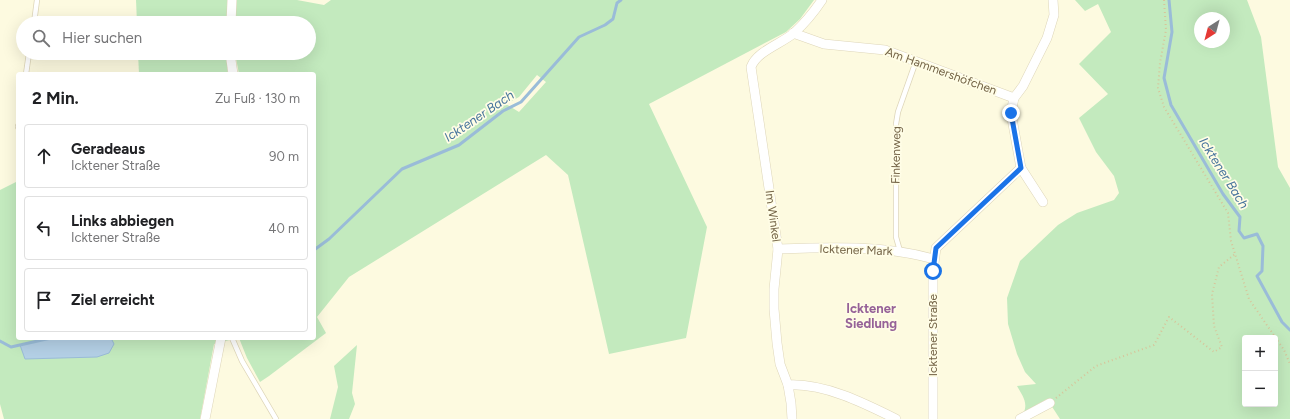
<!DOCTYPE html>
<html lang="de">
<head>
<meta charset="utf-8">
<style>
  body { margin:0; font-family:Figtree,sans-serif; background:#f2f2f2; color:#202124 }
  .controls { position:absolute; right:12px; bottom:12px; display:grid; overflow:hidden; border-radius:4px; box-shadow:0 4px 16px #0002 }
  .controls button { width:36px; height:36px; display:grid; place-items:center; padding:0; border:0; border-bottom:1px solid #e0e0e0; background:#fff; color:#202124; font:20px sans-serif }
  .compass { position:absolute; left:1194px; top:12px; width:36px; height:36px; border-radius:50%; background:#fff; box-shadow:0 4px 16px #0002; rotate:216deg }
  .stop { position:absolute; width:12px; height:12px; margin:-9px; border:3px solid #1a73e8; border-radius:50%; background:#fff }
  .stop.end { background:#1a73e8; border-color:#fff; box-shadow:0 1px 4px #0008 }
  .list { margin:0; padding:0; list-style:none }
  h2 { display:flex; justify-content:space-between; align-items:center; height:52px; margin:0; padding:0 16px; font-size:17px }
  h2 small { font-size:13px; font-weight:400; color:#757577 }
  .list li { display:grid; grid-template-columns:26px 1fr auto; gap:12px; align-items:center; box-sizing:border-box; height:64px; margin:0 8px 8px; padding:0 8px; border:1px solid #e0e0e0; border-radius:4px }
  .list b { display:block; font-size:15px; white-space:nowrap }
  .list p { margin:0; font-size:13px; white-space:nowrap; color:#757577 }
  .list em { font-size:13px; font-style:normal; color:#757577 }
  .icon { flex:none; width:22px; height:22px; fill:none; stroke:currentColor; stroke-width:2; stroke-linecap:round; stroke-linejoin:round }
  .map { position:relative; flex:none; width:1290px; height:419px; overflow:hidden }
  .search { position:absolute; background:#fff; box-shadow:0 4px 16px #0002; left:16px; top:16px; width:300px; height:44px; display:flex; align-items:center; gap:10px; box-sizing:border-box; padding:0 14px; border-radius:22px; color:#757577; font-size:15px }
  .panel { position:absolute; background:#fff; box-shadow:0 4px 16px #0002; left:16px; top:72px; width:300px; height:268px; border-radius:4px }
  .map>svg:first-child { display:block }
  .green { fill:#c3eabe; fill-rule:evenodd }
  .water { fill:#b4d0e6; stroke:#9abcd8 }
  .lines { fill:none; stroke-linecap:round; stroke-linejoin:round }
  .stream { stroke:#9abcd8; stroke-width:3 }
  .lane-casing { stroke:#ded6b9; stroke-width:6 }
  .street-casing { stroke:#ded6b9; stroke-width:10 }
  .path { stroke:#d7c49a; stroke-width:2; stroke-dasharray:1 3; stroke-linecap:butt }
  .lane { stroke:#fff; stroke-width:4.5 }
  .street { stroke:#fff; stroke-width:9 }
  .route { stroke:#1a73e8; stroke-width:5 }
  .labels { text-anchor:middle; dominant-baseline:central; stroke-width:3.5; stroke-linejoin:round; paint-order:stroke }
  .street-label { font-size:12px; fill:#746447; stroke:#fffde6 }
  .water-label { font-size:13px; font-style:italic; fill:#48759d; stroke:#fffde6 }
  .neighbourhood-label { font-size:13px; font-weight:bold; fill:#966298; stroke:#fffde6 }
</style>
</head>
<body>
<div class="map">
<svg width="1290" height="419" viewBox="0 0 1290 419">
  <rect width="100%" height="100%" fill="#fdfae0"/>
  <g class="green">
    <polygon points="136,0 228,0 227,23 137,23"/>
    <path d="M235 0H297L324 5 331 0H814L800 19 786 32 649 104 707 227 686 338 609 354 568 175 546 155 349 277 317 317 326 333 269 376 260 382 247 358 239 338H314V74H239L235 53H309V23H235ZM537 75 546 82 519 112 506 104 519 97Z"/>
    <path d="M1075 0H1247L1261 37 1278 167 1290 188V419H1060L1047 399 1024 412C1028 402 1022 395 1017 386L1036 384 1025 372 1017 354 1008 324 1007 298 1020 261 1058 225 1077 213 1114 200 1119 193 1114 176 1096 152 1079 118 1108 94 1079 64 1111 32 1098 4 1085 11ZM1200 18H1224V42H1200ZM1245 338H1275V404H1245Z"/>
    <polygon points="138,53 226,53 228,74 139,74"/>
    <polygon points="16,182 18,183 18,338 237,338 214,344 200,419 4,419 0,404 0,190"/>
    <polygon points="357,345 352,393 355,404 349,419 330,419 338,387 334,366"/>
  </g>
  <polygon class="water" points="51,338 111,338 114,344 109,353 97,357 25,359 20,345"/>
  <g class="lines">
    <g class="stream">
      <polyline points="1169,0 1172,32 1164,78 1171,105 1223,194 1240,217 1239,231 1244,238 1257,234 1263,246 1262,271 1257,276 1282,322 1290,330"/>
      <polyline points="314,250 329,239 402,169 459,145 503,111 521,102 579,37 605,25 613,19 617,3 621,0"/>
      <polyline points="0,341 11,347 51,338"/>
    </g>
    <defs>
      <g id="lane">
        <polyline points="34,23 37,0"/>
        <polyline points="26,74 29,53"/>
        <polyline points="18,127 18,126"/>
        <polyline points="900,251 896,237 896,124 898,112 916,61"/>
        <polyline points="232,338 242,361 276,419"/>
      </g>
      <g id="street">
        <polyline points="231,23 232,0"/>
        <polyline points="793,33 824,44 885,50 1014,98"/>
        <polyline points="230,53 233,74"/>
        <polyline points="1021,168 1043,202"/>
        <path d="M778 249C830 247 884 245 934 259"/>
        <path d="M788 385C824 383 864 403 896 419"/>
        <polyline points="205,419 221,338"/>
        <path d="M792 419 791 403 788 385 780 364 777 343 774 309V289L778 249 751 67C757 51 781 44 794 33 805 23 814 12 822 0"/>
        <polyline points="933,419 933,271 936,248 1021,168 1011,113 1014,98 1023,86 1047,38 1054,15 1053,0"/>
        <polyline points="1020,419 1050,403"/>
      </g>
    </defs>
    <use href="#lane" class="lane-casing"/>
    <use href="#street" class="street-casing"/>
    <g class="path">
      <polyline points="1164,0 1166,30 1160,63 1158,88 1164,107 1228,213 1231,241 1249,299 1284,350 1290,364"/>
      <polyline points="1056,398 1096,366 1154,345 1169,317 1214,352 1222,347 1214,326 1212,294 1219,267 1235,254"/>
    </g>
    <use href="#lane" class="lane"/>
    <use href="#street" class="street"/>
  </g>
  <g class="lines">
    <polyline class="route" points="933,271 936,248 1021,168 1011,113"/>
  </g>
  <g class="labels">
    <g class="street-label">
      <text transform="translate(941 71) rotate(20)">Am Hammershöfchen</text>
      <text transform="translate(896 155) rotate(-89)">Finkenweg</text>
      <text transform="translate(773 216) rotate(82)">Im Winkel</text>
      <text transform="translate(856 250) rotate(2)">Icktener Mark</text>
      <text transform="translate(933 335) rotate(-90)">Icktener Straße</text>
    </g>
    <g class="water-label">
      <text transform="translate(479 116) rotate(-34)">Icktener Bach</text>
      <text transform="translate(1224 173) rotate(58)">Icktener Bach</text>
    </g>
    <g class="neighbourhood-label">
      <text x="871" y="308">Icktener<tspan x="871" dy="15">Siedlung</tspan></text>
    </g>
  </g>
</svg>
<div class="controls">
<button>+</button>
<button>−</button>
</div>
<svg class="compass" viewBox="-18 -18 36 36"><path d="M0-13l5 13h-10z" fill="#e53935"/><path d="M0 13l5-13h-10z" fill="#757577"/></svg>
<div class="stop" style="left:933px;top:271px"></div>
<div class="stop end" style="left:1011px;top:113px"></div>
<div class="search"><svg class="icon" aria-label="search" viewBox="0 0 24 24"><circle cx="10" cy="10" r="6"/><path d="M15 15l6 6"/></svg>Hier suchen</div>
<section class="panel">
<h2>2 Min.<small>Zu Fuß · 130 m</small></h2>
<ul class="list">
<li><svg class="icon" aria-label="ahead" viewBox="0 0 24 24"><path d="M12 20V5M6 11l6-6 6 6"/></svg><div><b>Geradeaus</b><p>Icktener Straße</p></div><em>90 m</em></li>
<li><svg class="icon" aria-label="left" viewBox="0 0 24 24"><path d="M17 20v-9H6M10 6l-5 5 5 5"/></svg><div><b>Links abbiegen</b><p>Icktener Straße</p></div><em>40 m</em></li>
<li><svg class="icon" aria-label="arrive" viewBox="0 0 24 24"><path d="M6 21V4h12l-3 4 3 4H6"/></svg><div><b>Ziel erreicht</b></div></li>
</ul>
</section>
</div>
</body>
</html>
